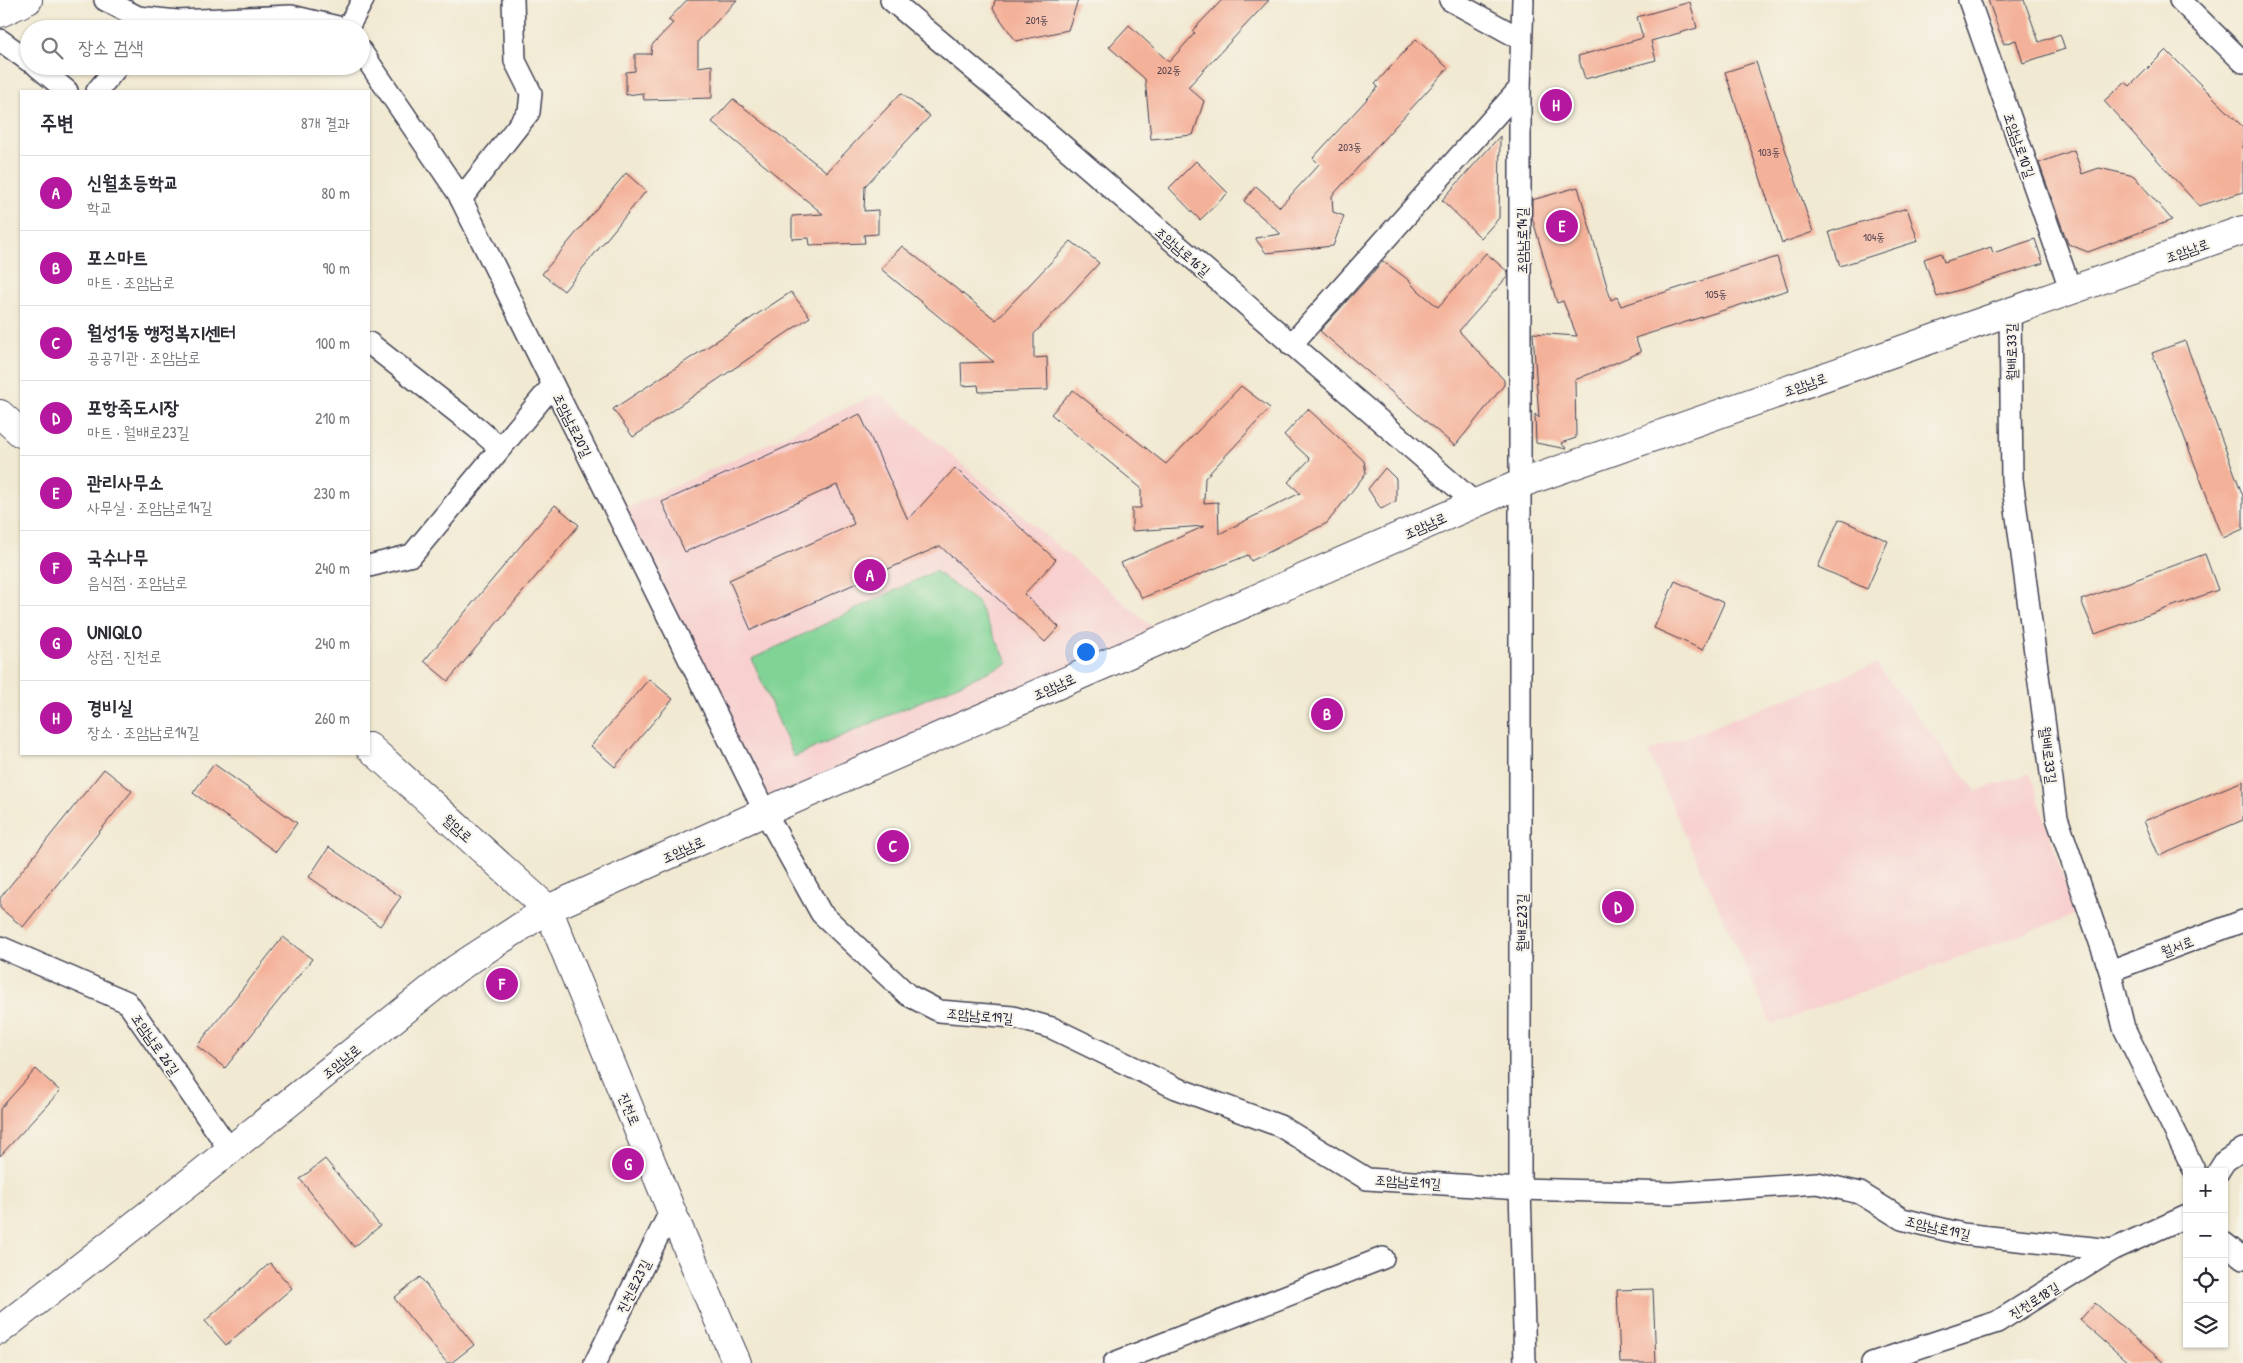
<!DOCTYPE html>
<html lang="ko">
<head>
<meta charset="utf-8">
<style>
  body { margin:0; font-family:"Patrick Hand","Poor Story",sans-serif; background:#f7f7f7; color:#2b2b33 }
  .controls { position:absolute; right:15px; bottom:15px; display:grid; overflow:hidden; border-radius:0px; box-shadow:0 1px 4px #0004 }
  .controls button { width:45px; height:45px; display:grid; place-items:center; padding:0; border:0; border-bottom:1px solid #e1e1e2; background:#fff; color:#2b2b33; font:25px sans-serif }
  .you { position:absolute; left:1085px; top:651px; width:18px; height:18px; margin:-12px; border:4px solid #fff; border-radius:50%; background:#1a73e8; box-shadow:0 0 0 8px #1a73e833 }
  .badge { display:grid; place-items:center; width:32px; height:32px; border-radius:50%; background:#b5179e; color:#fff; font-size:16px; font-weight:700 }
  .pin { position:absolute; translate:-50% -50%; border:2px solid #fff; box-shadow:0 1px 5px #0006 }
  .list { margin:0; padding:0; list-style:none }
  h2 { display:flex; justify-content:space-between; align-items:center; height:65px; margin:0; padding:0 20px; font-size:21px }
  h2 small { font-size:16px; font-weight:400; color:#7c7c81 }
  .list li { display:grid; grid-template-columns:32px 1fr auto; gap:15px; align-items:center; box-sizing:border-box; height:75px; padding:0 20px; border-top:1px solid #e1e1e2 }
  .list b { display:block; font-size:19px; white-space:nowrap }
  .list p { margin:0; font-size:16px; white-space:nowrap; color:#7c7c81 }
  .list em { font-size:16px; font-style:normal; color:#7c7c81 }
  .icon { flex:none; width:28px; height:28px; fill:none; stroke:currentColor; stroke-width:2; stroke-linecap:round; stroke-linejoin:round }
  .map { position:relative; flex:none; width:2243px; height:1363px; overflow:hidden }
  .search { position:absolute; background:#fff; box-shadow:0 1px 4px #0004; left:20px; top:20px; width:350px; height:55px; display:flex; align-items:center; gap:12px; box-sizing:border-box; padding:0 18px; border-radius:28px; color:#7c7c81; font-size:19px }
  .panel { position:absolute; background:#fff; box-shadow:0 1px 4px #0004; left:20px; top:90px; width:350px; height:665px; border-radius:0px }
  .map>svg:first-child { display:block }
  .built { fill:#f7d0cf }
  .green { fill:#80d395; stroke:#517a68 }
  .building { fill:#f4b199 }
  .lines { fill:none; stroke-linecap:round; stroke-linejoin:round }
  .minor-casing { stroke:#414052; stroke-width:24 }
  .major-casing { stroke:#414052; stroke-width:30 }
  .minor { stroke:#fff; stroke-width:21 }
  .major { stroke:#fff; stroke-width:28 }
  .labels { text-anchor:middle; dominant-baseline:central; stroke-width:4; stroke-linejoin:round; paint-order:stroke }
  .number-label { font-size:11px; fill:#564652 }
  .street-label { font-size:14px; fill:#22223b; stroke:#f7f3e8 }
</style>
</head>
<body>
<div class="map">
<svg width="2243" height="1363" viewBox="0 0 2243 1363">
  <rect width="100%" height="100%" fill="#f7f3e8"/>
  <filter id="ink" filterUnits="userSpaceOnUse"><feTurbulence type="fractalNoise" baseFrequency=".02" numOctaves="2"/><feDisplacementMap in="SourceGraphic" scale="10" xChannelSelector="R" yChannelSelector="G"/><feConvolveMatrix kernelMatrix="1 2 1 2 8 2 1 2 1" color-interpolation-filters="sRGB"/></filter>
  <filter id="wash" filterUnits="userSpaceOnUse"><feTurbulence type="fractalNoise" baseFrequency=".0096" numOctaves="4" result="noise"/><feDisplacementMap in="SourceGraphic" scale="20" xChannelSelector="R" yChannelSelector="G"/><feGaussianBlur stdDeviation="1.12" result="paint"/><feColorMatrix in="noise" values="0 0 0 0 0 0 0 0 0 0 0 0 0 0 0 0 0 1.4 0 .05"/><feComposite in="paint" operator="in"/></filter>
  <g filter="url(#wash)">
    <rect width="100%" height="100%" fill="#f1e9d2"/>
    <g class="built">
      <polygon points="879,393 1165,638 765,812 616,513"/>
      <polygon points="1876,664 1976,791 2030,773 2075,915 1772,1025 1648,752"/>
    </g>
    <polygon class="green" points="935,571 977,602 1008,663 794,757 752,659"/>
    <g id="blocks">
      <g class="building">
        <polygon points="687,0 737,0 698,41 698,67 712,65 712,98 644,100 643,93 626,95 626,72 635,71 635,54 651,54 652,45 673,23 668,20"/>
        <polygon points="995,0 1078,0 1068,30 1016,41 993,9"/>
        <polygon points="1222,0 1269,0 1188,87 1204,101 1193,135 1151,139 1145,79 1109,47 1129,25 1169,62 1195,33 1192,31"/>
        <polygon points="1988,0 2024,0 2039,42 2060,34 2065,49 2023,63 2016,40 2004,44"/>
        <polygon points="1690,2 1697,28 1651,41 1656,60 1585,79 1578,56 1643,38 1637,17"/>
        <polygon points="1416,39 1448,68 1332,196 1333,212 1344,216 1333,246 1266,253 1255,238 1281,234 1244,201 1256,186 1280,207 1319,164 1313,158 1378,87 1375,84"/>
        <polygon points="2166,50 2243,127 2243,192 2199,206 2104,101 2125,82 2130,86"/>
        <polygon points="1756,62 1813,232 1782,243 1725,72"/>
        <polygon points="901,93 930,116 865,186 864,211 878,210 878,234 864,235 865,243 810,245 809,238 792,239 792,216 823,214 712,122 733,99 827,172"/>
        <polygon points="1500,136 1499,218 1481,238 1442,200"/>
        <polygon points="2074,150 2082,174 2099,168 2134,176 2172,220 2088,252 2068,244 2039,163"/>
        <polygon points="1196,161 1228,193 1200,220 1169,188"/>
        <polygon points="626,173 646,191 564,291 542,274"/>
        <polygon points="1578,187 1611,300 1617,297 1621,306 1777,257 1788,290 1635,338 1641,352 1575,380 1576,438 1561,443 1567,449 1536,443 1535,414 1539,418 1533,333 1577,336 1563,301 1557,303 1532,217 1532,200"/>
        <polygon points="1907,208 1918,241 1840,266 1829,232"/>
        <polygon points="2035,239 2043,263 1937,297 1924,259 1941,253 1944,262 1991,247 1993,253"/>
        <polygon points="1071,241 1099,263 1034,334 1034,358 1047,357 1048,390 979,392 978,385 962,386 961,363 994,362 881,269 902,246 996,320"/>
        <polygon points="1486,253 1508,272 1508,276 1459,331 1504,380 1504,385 1455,446 1320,331 1383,261 1410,281 1413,286 1438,307"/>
        <polygon points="791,292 810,317 633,437 613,409"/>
        <polygon points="2185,341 2243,496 2243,529 2223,538 2152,353"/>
        <polygon points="1241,386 1270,408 1205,478 1204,503 1218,502 1219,534 1300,493 1288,482 1310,459 1284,435 1308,409 1364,461 1366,473 1327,523 1251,561 1248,555 1142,598 1121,563 1205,526 1132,531 1132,508 1141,508 1141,488 1051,414 1073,390 1166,464"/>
        <polygon points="860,414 908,520 955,468 1056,560 1024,594 1059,627 1045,642 940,546 751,630 729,580 854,524 837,485 685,552 662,502"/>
        <polygon points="1385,468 1396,479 1396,501 1381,509 1368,489"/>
        <polygon points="555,505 579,525 448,681 424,661"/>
        <polygon points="1839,519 1888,541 1867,589 1818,567"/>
        <polygon points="2205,554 2218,590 2095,634 2081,600"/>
        <polygon points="1675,581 1724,603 1703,650 1654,628"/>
        <polygon points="649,679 673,699 615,767 591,746"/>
        <polygon points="214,764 297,823 276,852 193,793"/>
        <polygon points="104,769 132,791 23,927 0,908 0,898"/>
        <polygon points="2243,781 2243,820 2159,856 2144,821"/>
        <polygon points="329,847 401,897 380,926 309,877"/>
        <polygon points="283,937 312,959 225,1068 197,1046"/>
        <polygon points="36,1069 60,1091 0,1156 0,1109"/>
        <polygon points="325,1159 380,1226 354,1247 300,1179"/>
        <polygon points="270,1263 292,1288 226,1345 205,1321"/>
        <polygon points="420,1277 474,1345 451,1363 447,1363 394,1298"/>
        <polygon points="1653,1289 1656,1363 1620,1363 1617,1290"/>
        <polygon points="2095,1303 2164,1363 2129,1363 2080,1320"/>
      </g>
    </g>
  </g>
  <g filter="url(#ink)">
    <use href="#blocks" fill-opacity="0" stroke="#414052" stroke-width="1"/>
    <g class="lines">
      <defs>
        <g id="minor">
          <polyline points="105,0 138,17 177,21 291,16 346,29"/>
          <polyline points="891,0 1010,100 1475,503"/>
          <polyline points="1450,0 1521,39"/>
          <polyline points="1523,0 1520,88 1520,1189 1525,1363"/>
          <polyline points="1969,0 2071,291"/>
          <polyline points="2180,0 2243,62"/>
          <polyline points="347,29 363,0"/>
          <polyline points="0,40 29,61"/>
          <polyline points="361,51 458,193 765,812 821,913 908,995 939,1011 1013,1017 1052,1028 1176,1088 1280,1126 1367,1179 1520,1189 1672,1193 1817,1183 1860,1193 1902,1219 1962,1234 2112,1250"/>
          <polyline points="37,66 67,91"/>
          <polyline points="97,91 118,66"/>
          <polyline points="461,199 529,112 531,93 515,61 513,0"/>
          <polyline points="2010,312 2012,479 2057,818 2110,971 2124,1028 2195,1172"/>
          <polyline points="369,343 477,428 500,448"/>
          <polyline points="1291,345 1520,88"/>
          <polyline points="369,566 412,555 553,385"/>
          <polyline points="0,947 127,1002 230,1150"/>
          <polyline points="2110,971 2243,921"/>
          <polyline points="2218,1172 2225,1161 2243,1149"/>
          <polyline points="2224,1243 2243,1258"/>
          <polyline points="595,1363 671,1210"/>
          <polyline points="1114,1363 1383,1258"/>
          <polyline points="1872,1363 1997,1322 2112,1250 2187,1216"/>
        </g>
        <g id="major">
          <polyline points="0,13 28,0"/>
          <polyline points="0,414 21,433"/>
          <polyline points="369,747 548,909 671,1210 737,1363"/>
          <polyline points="0,1330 200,1174 456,969 548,909 765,812 1522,483 2243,230"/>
        </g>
      </defs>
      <use href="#minor" class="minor-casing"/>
      <use href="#major" class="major-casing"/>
      <use href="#minor" class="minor"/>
      <use href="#major" class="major"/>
    </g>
  </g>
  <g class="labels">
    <g class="number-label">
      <text x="1037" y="20">201동</text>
      <text x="1169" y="70">202동</text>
      <text x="1350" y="147">203동</text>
      <text x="1769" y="152">103동</text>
      <text x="1874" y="237">104동</text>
      <text x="1716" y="294">105동</text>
    </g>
    <g class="street-label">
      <text transform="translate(2020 145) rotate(71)">조암남로10길</text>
      <text transform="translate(1521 241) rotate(-90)">조암남로14길</text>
      <text transform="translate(2187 250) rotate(-19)">조암남로</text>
      <text transform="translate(1183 251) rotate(41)">조암남로16길</text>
      <text transform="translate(2011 352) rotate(-91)">월배로33길</text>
      <text transform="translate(1805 384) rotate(-19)">조암남로</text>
      <text transform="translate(573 425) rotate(64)">조암남로20길</text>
      <text transform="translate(1425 525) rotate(-24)">조암남로</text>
      <text transform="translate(1054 686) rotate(-24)">조암남로</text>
      <text transform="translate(2049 755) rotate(83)">월배로33길</text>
      <text transform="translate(458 828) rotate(42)">월암로</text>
      <text transform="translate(683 849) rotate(-24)">조암남로</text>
      <text transform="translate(1521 923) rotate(-90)">월배로23길</text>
      <text transform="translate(2177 946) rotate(-21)">월서로</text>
      <text transform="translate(980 1015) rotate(5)">조암남로19길</text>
      <text transform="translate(156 1044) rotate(55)">조암남로 26길</text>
      <text transform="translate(341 1061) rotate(-39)">조암남로</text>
      <text transform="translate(630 1109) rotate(68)">진천로</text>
      <text transform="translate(1408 1181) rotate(4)">조암남로19길</text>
      <text transform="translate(1938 1227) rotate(13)">조암남로19길</text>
      <text transform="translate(633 1286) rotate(-63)">진천로23길</text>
      <text transform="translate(2034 1300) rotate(-32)">진천로18길</text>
    </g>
  </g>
</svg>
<div class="controls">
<button>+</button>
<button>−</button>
<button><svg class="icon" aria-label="locate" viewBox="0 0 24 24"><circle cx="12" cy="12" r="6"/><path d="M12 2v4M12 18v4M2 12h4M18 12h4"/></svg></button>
<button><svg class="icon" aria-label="layers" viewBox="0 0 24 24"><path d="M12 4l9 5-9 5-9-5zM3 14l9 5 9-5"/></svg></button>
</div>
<div class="you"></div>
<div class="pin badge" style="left:870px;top:575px">A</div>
<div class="pin badge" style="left:1327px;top:714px">B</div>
<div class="pin badge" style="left:893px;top:846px">C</div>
<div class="pin badge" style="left:1618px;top:907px">D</div>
<div class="pin badge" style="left:1562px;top:226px">E</div>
<div class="pin badge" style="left:502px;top:984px">F</div>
<div class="pin badge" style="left:628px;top:1164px">G</div>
<div class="pin badge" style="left:1556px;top:105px">H</div>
<div class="search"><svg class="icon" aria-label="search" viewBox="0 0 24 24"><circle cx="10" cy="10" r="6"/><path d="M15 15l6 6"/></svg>장소 검색</div>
<section class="panel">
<h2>주변<small>8개 결과</small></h2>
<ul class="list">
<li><span class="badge">A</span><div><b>신월초등학교</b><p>학교</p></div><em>80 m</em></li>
<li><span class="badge">B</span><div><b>포스마트</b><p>마트 · 조암남로</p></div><em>90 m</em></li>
<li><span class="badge">C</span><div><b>월성1동 행정복지센터</b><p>공공기관 · 조암남로</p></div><em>100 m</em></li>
<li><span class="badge">D</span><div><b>포항죽도시장</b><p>마트 · 월배로23길</p></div><em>210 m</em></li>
<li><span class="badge">E</span><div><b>관리사무소</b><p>사무실 · 조암남로14길</p></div><em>230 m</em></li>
<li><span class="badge">F</span><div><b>국수나무</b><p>음식점 · 조암남로</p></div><em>240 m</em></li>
<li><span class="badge">G</span><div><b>UNIQLO</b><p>상점 · 진천로</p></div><em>240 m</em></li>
<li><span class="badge">H</span><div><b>경비실</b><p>장소 · 조암남로14길</p></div><em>260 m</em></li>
</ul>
</section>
</div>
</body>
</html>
